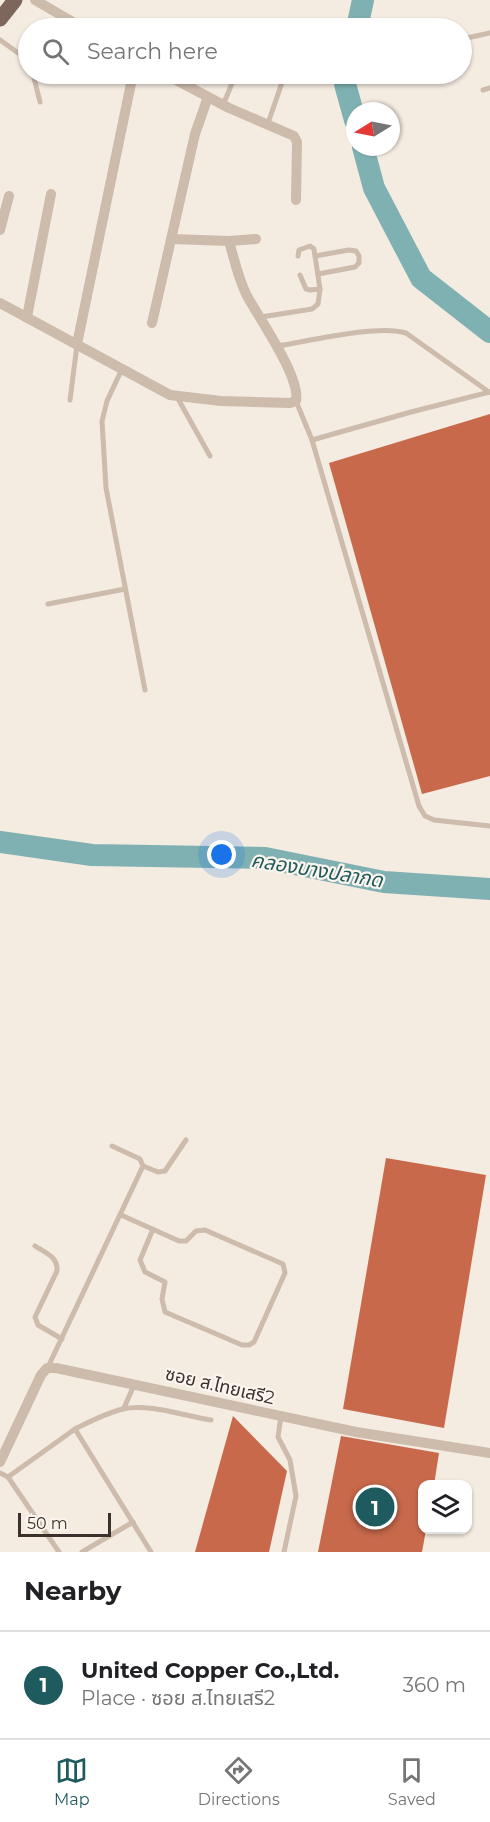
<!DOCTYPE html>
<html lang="en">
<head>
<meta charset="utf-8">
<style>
  body { margin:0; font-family:Montserrat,"Noto Sans Thai",sans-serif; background:#f2f2f2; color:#202124 }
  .controls { position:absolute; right:18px; bottom:18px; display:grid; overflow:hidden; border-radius:12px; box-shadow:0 2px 4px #0004 }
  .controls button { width:54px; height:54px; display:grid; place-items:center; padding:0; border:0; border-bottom:2px solid #e0e0e0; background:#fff; color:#202124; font:30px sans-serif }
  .compass { position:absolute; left:346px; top:102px; width:54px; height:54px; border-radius:50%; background:#fff; box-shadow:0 2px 4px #0004; rotate:260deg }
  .scale { position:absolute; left:18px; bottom:15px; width:93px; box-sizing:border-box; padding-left:6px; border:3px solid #3b302b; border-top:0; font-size:16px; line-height:21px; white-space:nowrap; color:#3b302b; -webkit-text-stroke:4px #fbf5ee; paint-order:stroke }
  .you { position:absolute; left:222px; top:855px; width:21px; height:21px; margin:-15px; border:4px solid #fff; border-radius:50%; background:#1a73e8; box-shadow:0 0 0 9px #1a73e833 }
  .badge { display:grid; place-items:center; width:39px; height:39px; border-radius:50%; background:#1f5a5e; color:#fff; font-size:20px; font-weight:700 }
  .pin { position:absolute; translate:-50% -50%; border:3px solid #fff; box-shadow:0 2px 6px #0006 }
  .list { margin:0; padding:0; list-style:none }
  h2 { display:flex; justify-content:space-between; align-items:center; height:78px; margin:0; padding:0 24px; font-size:26px }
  h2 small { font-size:20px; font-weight:400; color:#757577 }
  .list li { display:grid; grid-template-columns:39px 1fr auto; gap:18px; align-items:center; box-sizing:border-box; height:108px; padding:0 24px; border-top:2px solid #e0e0e0 }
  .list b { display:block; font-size:22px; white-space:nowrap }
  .list p { margin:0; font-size:20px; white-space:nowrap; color:#757577 }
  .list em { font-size:20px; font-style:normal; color:#757577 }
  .icon { flex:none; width:33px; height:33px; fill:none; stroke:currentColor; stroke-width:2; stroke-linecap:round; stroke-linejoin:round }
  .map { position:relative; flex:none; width:490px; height:1552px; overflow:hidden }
  .search { position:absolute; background:#fff; box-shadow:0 2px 4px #0004; left:18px; right:18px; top:18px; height:66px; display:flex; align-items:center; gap:15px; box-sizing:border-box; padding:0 21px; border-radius:33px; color:#757577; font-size:22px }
  .sheet { height:186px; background:#fff }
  nav { display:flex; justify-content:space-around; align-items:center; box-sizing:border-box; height:84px; border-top:2px solid #e0e0e0; background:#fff; font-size:16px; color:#757577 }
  nav a { display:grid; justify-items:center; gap:3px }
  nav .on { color:#1f5a5e }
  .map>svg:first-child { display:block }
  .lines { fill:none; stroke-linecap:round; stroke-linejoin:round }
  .river { stroke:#7fb0b2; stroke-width:22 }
  .building { fill:#c8694b }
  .service { stroke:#cdbbac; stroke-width:5 }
  .minor { stroke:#cdbbac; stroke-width:10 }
  .primary { stroke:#7d675c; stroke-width:15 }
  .labels { text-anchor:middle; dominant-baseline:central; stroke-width:4.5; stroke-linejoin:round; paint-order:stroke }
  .street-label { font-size:18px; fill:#3b302b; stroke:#fbf5ee }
  .water-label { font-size:20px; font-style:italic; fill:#1f5a5e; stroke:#fbf5ee }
</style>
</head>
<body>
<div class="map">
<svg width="490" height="1552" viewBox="0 0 490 1552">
  <rect width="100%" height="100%" fill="#f4ebe1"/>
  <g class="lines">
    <g class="river">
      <polyline points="357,28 363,0"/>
      <polyline points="347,74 345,84 355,120"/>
      <polyline points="363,147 374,188 421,278 490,332"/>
      <polyline points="0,842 92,855 265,858 384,882 490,889"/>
    </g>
  </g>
  <g class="building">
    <polygon points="490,414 490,776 422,794 329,463"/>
    <polygon points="386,1158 486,1175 444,1428 343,1409"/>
    <polygon points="233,1416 287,1471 269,1552 195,1552"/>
    <polygon points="341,1436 439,1453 434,1485 423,1485 423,1530 426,1530 422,1552 318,1552"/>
  </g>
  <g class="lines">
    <g class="service">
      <polyline points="462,39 490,33"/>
      <polyline points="0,40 21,55 28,64"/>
      <polyline points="33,74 40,102"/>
      <polyline points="483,90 490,88"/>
      <polyline points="223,105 236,74"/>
      <polyline points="267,126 285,74"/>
      <polyline points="298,256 299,250 310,246 314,249 315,256 349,250 356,251 359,256 359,263 355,267 318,274"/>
      <polyline points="315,256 320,289"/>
      <polyline points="261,317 312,309 318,304 320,289 310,290 306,289 300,275"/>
      <path d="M278 346C309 341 378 324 406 333L489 392"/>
      <polyline points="122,369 107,401 102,421 106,488 145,690"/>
      <polyline points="177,397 210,456"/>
      <polyline points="70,400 77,345"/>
      <polyline points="296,401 312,440 419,806 425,816 434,820 490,826"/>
      <polyline points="312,440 411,412 490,392"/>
      <polyline points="48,604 125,589"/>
      <polyline points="143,1166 158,1172 165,1171 186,1140"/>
      <polyline points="121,1215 179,1241 186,1241 196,1231 205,1230 283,1264 285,1273 254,1342 249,1345 242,1345 165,1312 162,1299 165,1282 145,1272 140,1260 153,1229"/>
      <path d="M35 1246C46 1253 58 1257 57 1271L35 1317 38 1325 62 1339"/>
      <polyline points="48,1367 143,1166 140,1159 112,1146"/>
      <polyline points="124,1408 134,1385"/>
      <polyline points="281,1416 278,1437 290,1460 296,1496 284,1552"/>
      <path d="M75 1429C91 1421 106 1413 123 1409 147 1403 185 1416 211 1420"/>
      <polyline points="0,1473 8,1477 75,1429 151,1552"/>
      <polyline points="8,1477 59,1552"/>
      <polyline points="82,1552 133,1522"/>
    </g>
    <g class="minor">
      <polyline points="35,0 83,28"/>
      <polyline points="165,74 229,108 294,136 297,142 296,200"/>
      <polyline points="0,230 9,196"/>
      <polyline points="172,239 229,241 256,239"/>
      <path d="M0 303 170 395 221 401 290 403 296 401C301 377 258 317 246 294 238 277 234 259 229 241"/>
      <polyline points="27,317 51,194"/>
      <polyline points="152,323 195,134 208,97"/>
      <polyline points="77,344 133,74"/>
      <polyline points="0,1462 41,1375 47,1368 56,1368 356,1432 490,1453"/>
    </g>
    <polyline class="primary" points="0,19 15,0"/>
  </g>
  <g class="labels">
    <g class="street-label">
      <text transform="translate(220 1386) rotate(13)">ซอย ส.ไทยเสรี2</text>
    </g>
    <g class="water-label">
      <text transform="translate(317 870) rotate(9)">คลองบางปลากด</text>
    </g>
  </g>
</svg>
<div class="controls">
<button><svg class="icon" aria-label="layers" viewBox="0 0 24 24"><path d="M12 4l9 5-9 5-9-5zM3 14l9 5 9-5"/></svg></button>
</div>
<svg class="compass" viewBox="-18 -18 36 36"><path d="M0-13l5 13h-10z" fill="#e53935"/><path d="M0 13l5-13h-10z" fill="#757577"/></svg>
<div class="scale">50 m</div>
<div class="you"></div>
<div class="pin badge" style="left:375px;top:1507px">1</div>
<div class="search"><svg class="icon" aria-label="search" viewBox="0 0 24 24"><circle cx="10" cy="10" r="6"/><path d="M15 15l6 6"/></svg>Search here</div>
</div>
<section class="sheet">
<h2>Nearby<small></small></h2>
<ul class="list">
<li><span class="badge">1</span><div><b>United Copper Co.,Ltd.</b><p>Place · ซอย ส.ไทยเสรี2</p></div><em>360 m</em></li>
</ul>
</section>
<nav>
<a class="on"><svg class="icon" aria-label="map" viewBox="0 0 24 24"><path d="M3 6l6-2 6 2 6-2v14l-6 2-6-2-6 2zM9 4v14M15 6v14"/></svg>Map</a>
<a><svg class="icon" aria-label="directions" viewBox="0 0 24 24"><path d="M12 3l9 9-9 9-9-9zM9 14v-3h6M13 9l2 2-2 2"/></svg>Directions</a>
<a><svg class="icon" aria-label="saved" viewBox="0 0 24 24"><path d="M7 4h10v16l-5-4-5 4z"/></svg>Saved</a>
</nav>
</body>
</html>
